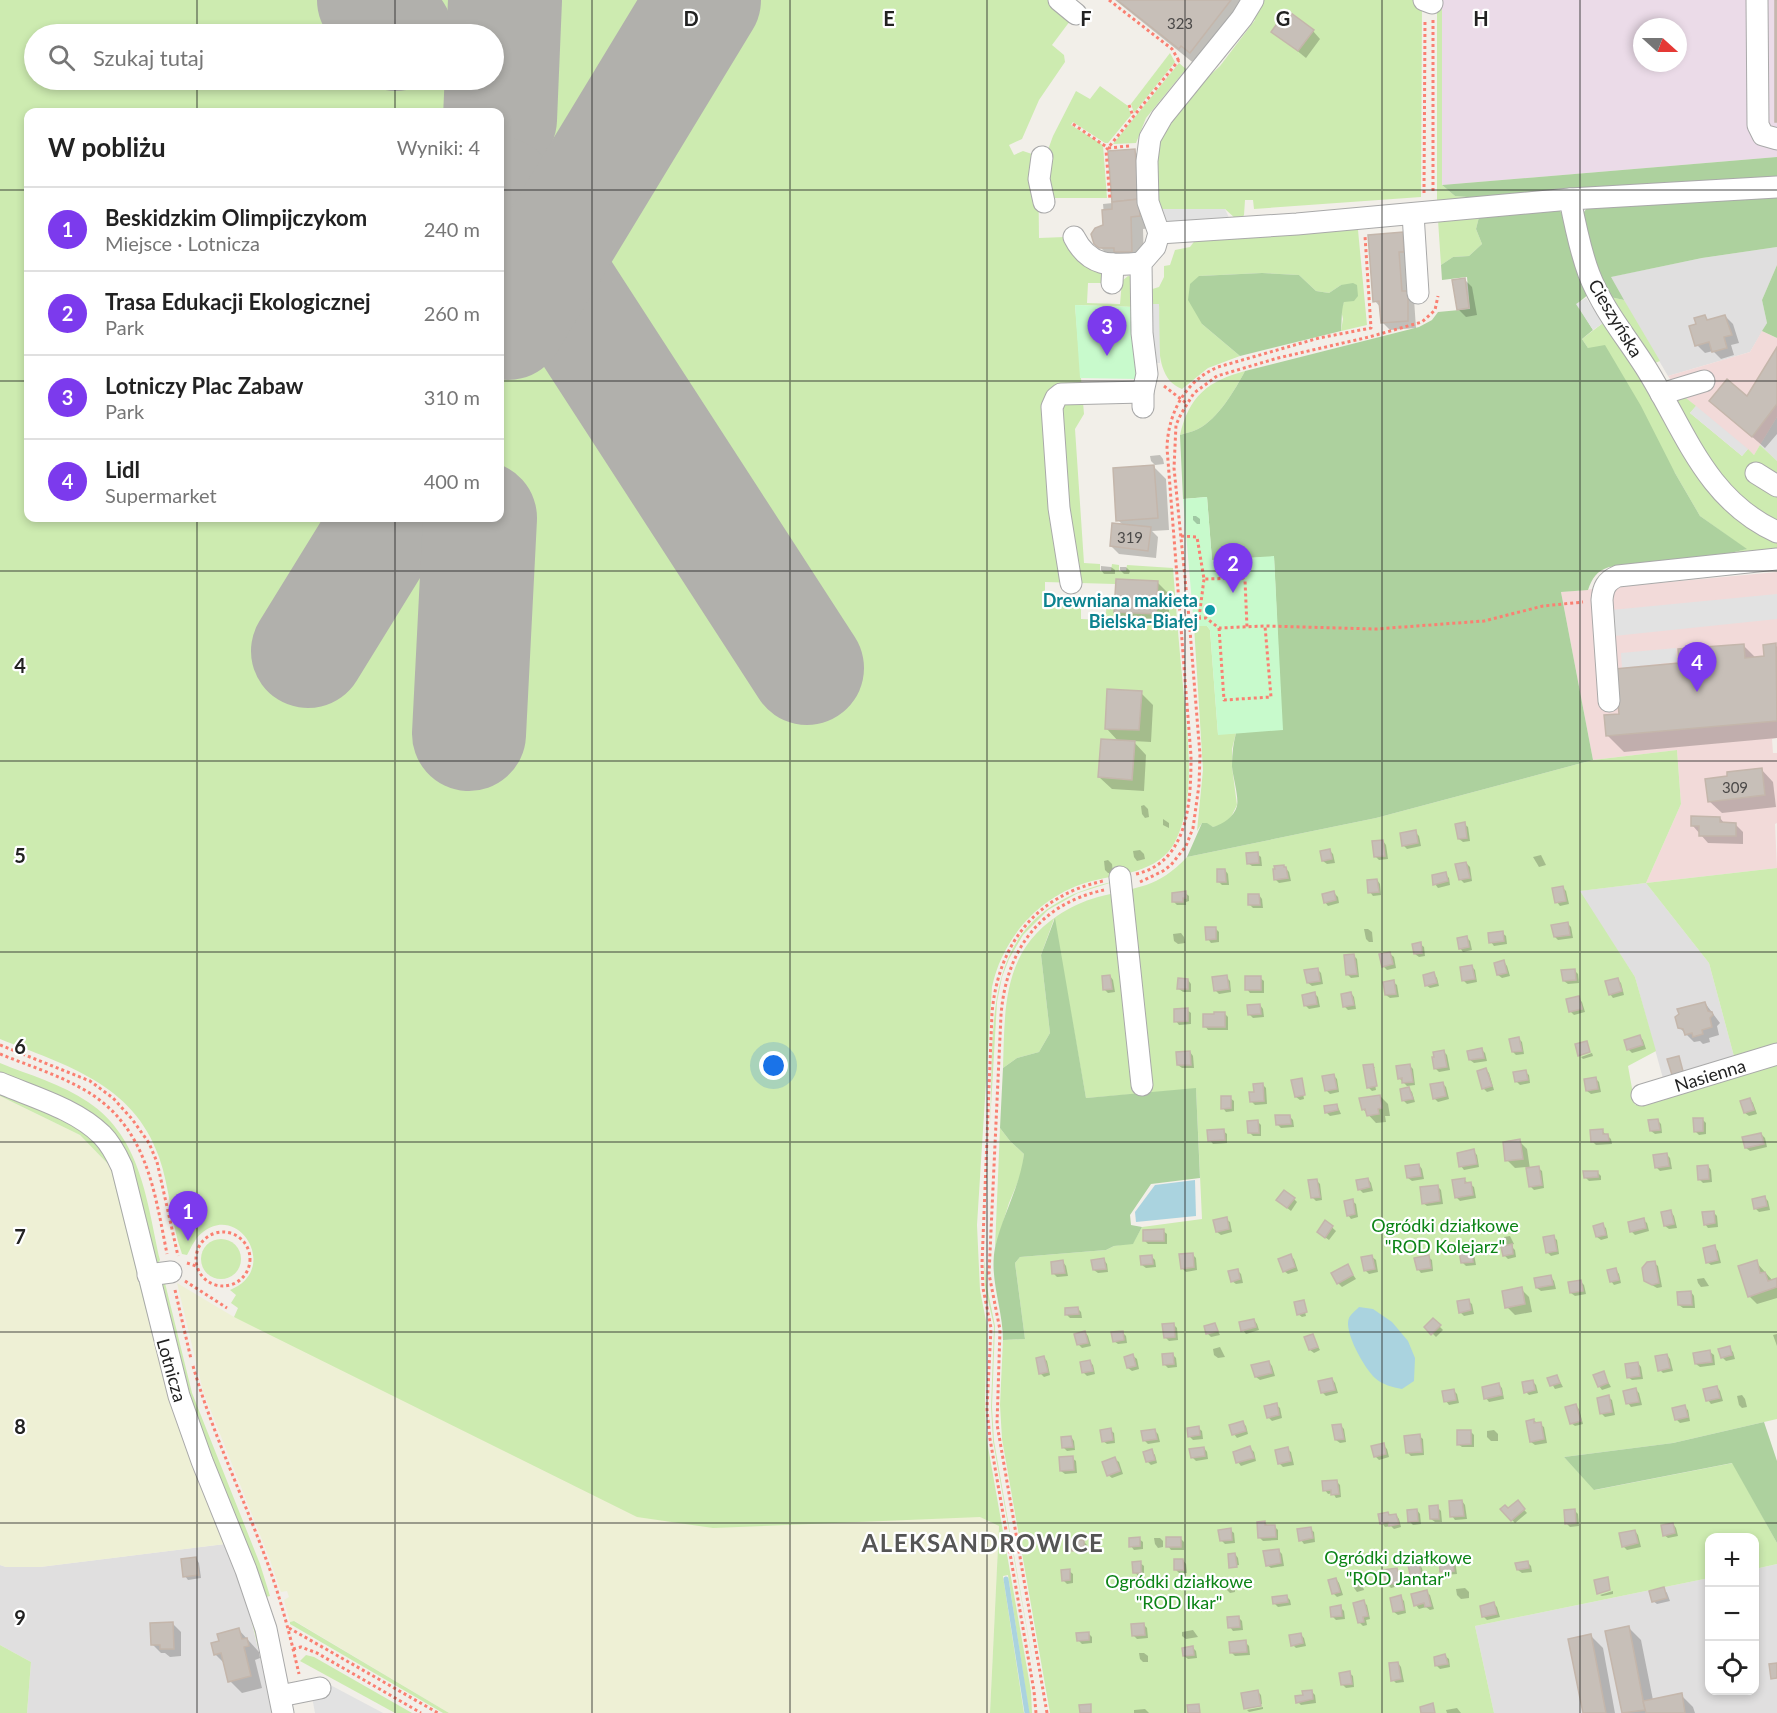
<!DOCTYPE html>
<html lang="pl">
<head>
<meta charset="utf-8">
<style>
  body { margin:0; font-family:Lato,sans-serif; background:#f2f2f2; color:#222 }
  .controls { position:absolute; right:18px; bottom:18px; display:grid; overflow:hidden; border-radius:12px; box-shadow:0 3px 9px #0003 }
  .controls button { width:54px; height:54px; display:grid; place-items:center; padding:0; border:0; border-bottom:2px solid #e0e0e0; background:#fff; color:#222; font:30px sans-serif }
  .compass { position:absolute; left:1633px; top:18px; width:54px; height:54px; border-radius:50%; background:#fff; box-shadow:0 3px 9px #0003; rotate:111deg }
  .you { position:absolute; left:774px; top:1066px; width:21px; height:21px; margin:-15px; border:4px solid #fff; border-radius:50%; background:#1a73e8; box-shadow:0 0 0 9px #1a73e833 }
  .badge { display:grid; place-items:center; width:39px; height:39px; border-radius:50%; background:#7c3aed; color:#fff; font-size:20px; font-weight:700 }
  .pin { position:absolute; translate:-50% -50px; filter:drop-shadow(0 2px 3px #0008) }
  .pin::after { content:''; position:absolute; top:32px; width:21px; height:18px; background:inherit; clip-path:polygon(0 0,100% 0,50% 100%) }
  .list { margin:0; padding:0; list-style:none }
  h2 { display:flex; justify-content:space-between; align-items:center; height:78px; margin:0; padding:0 24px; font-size:26px }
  h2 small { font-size:20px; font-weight:400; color:#767676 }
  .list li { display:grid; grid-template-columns:39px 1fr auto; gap:18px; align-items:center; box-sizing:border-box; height:84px; padding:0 24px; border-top:2px solid #e0e0e0 }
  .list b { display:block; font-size:22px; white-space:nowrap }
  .list p { margin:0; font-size:20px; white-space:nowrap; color:#767676 }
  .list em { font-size:20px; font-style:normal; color:#767676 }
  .icon { flex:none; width:33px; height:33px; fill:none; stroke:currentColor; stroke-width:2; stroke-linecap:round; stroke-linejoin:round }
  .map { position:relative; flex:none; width:1777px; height:1713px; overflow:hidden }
  .search { position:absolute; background:#fff; box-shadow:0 3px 9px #0003; left:24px; top:24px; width:480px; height:66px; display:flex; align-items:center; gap:15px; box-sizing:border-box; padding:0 21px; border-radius:33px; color:#767676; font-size:22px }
  .panel { position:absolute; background:#fff; box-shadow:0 3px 9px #0003; left:24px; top:108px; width:480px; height:414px; border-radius:12px }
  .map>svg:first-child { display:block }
  .residential { fill:#e0dfdf }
  .commercial { fill:#f2dad9 }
  .industrial { fill:#ebdbe8; fill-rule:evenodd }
  .farmland { fill:#eef0d5 }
  .grass { fill:#cdebb0; fill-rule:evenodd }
  .forest { fill:#add19e }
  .park { fill:#c8facc }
  .parking { fill:#e2e2e2 }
  .water { fill:#aad3df }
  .shadow { fill:#0003 }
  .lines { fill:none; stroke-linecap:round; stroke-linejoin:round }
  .stream { stroke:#aad3df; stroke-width:5 }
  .runway { stroke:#b1b0ac; stroke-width:114 }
  .building { fill:#c7bfb8; stroke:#c4b6ab; stroke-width:1.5 }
  .minor-casing { stroke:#a9a9a9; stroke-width:23 }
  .path { stroke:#fa8072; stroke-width:3; stroke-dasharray:3 3; stroke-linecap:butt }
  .minor { stroke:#fff; stroke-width:21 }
  .grid { fill:none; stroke:#222; stroke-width:1.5; stroke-opacity:0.55 }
  .culture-dot { fill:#0f9aa8; stroke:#fff; stroke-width:2 }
  .labels { text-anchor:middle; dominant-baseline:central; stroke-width:4.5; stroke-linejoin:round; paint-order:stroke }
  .number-label { font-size:15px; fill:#4b4948 }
  .street-label { font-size:18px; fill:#222; stroke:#fff }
  .culture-label { font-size:18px; font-weight:bold; fill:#0d838f; stroke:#fff; text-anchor:end }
  .park-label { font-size:18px; fill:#0c8416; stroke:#fff }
  .district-label { font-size:24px; font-weight:bold; letter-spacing:1.5px; fill:#555; stroke:#fff }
  .grid-label { font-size:20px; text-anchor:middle; font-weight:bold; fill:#222; stroke:#fff; stroke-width:4.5; stroke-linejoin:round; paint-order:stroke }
</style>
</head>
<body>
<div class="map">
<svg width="1777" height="1713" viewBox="0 0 1777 1713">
  <rect width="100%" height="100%" fill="#f2efe9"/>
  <g class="residential">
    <polygon points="1777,247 1777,265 1762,300 1767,323 1750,352 1668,376 1610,277 1702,258"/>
    <polygon points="1777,417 1777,461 1760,445"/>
    <polygon points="1646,883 1709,963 1735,1060 1664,1082 1635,977 1579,891"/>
    <polygon points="225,1544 245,1594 273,1713 27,1713 31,1662 0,1645 0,1565 6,1567 40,1567"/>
    <polygon points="1777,1564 1777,1713 1494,1713 1475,1626 1709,1578 1710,1690 1754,1690 1755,1569"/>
  </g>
  <g class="commercial">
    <polygon points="1762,331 1777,338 1777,417 1754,455 1681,394 1668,376 1750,352"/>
    <polygon points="1777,572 1777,738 1772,739 1773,753 1777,753 1777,823 1775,824 1777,868 1646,883 1681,804 1677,750 1593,760 1561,592"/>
  </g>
  <path class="industrial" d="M1442 0H1777V157L1442 185ZM1642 27H1678V63H1642Z"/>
  <g class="farmland">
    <polygon points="0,1096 80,1135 110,1166 145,1307 181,1435 225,1544 40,1567 6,1567 0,1565"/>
    <polygon points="177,1283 234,1317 980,1517 999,1526 990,1713 449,1713 295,1621 290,1622 284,1600 289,1597 287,1591 281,1592 270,1560 203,1391"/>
  </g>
  <g class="grass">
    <path d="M0 0H1048L1070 21 1052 45 1064 55 1065 62 1039 100 1022 139 1009 145 1014 155 1023 151 1038 156 1039 238 1065 237 1097 266 1110 283H1088L1087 303 1120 304 1122 281 1128 276 1134 277 1135 307 1075 305 1084 414 1075 429 1084 563 1100 564V571H1111L1112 564 1119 565V571H1126L1127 565 1173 568C1176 607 1179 647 1183 686 1187 732 1197 796 1176 840 1159 875 1117 873 1085 883 1038 898 1002 939 992 987L977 1225 980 1290 987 1326 985 1398 986 1435 1031 1691 1032 1713H1029L1008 1575 1003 1576 1024 1713H990L999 1526 980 1517 713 1528 637 1517 234 1317 238 1308 231 1303 236 1295 230 1290C280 1270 240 1203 203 1232 195 1238 192 1246 187 1255L182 1254C171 1223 170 1188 159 1157 133 1083 65 1065 0 1039ZM34 34H494V80H34ZM28 112H500V518H28ZM1116 579 1158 581 1156 614 1114 612V604H1107L1105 620 1081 619V604L1045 602V582L1115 584Z"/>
    <polygon points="1258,0 1415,0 1422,2 1421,197 1254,209 1253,200 1245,200 1244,215 1242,218 1236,219 1225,209 1160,209 1156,202 1158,137 1194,90 1220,66 1255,20 1249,14"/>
    <polygon points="1437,0 1442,0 1442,185 1455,196 1491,199 1437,201"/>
    <polygon points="1170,53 1175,62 1134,113 1131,104"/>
    <polygon points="1179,63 1186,69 1146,118 1136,143 1113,144"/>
    <polygon points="1100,86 1128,106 1131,115 1108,143 1105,143 1073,122 1071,125 1103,145 1107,198 1054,198 1045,158 1053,136 1076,91 1090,99"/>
    <polygon points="1479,217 1476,229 1482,244 1469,256 1453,257 1441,265 1438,220"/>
    <path d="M1356 226 1358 230 1367 325 1341 331 1343 319 1341 310 1344 302 1341 285 1329 293 1316 291 1299 275 1262 273 1199 276 1202 324 1240 356 1208 368 1182 389C1152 378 1160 331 1159 305L1148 304 1149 290 1159 287 1164 277V266L1170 265 1175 250 1190 247 1196 239Z"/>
    <polygon points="1610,297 1624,300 1660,361 1655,363"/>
    <polygon points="1603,323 1611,328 1676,435 1777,541 1777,555 1722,555 1746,549 1700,516 1675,473 1588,348 1582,339"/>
    <path d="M1245 371C1235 390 1218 419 1198 429 1192 432 1185 433 1180 435 1189 396 1208 381 1245 371Z"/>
    <polygon points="1681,394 1696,406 1690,413 1742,456 1748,449 1754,455 1760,445 1777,461 1777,523 1729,489 1673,401"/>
    <polygon points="1194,626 1207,626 1210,630 1218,734 1236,733 1232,749 1232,767 1237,805 1231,817 1222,825 1213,827 1202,823 1197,831 1203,770"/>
    <path d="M1677 750 1681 804 1646 883 1777 868V1048L1735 1060 1709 963 1646 883 1580 891 1635 977 1656 1051 1628 1066 1635 1105 1777 1061V1419L1673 1443 1564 1457 1595 1490 1733 1463 1777 1543V1564L1755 1569 1754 1538H1710L1709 1578 1475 1626 1494 1713H1050L1002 1439 1000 1405 1003 1340 1025 1339 1015 1263 1020 1257 1106 1250 1114 1246 1133 1243 1142 1227 1202 1219 1196 1089 1086 1098 1054 919 1041 955 1050 1033 1039 1052 1017 1058 1003 1068C1005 1009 1002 953 1057 916 1069 908 1083 901 1098 897 1137 887 1158 888 1187 857L1376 818 1593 760Z"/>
    <path d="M1116 881 1078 893 1048 910 1023 935 1009 959 1002 977 997 1002 990 1124C995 1012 978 911 1116 881Z"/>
    <path d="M0 1063C29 1075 62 1084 88 1102 142 1138 147 1203 160 1260L156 1266 123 1152 0 1077Z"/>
    <path d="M0 1090C47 1109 93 1122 116 1171L176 1405 186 1436 245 1584 262 1642 258 1647 245 1594 181 1435 145 1307 110 1166 80 1135 0 1096Z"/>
    <polygon points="1000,1128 1010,1141 1024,1154 1022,1172 1009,1203 995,1248"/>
    <circle cx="221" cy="1259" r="20"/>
    <polygon points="984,1257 987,1287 995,1326 992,1407 994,1441 1037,1686 993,1441 991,1407 994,1326 985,1287"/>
    <polygon points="159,1279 165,1283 192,1393 260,1564 270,1596 266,1597 200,1436"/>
    <polygon points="294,1621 449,1713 443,1713 290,1624 290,1622"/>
    <polygon points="0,1645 31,1662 27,1713 0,1713"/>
    <polygon points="306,1655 314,1657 412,1713 395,1713 300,1661"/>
  </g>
  <g class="forest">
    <polygon points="1777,157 1777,180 1491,199 1455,196 1442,185"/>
    <polygon points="1777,194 1777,247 1702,258 1611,277 1624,300 1610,297 1601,284 1581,216 1587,208"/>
    <path d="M1552 209 1560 211 1564 217 1590 293 1577 304 1593 330 1582 339 1588 348 1605 345 1641 406 1675 473 1700 516 1747 549 1722 555 1609 567C1597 571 1592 578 1588 590L1561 592 1593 760 1376 818 1187 857 1202 823H1207L1213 827C1223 824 1234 817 1237 806 1239 797 1233 777 1232 767 1232 755 1233 745 1236 733L1282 729 1274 557 1212 560 1207 497 1183 499 1180 435C1185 433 1192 432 1198 429 1218 419 1235 390 1245 371L1419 327 1432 320 1438 312 1470 309 1467 277 1442 280 1441 265 1453 257 1469 256 1482 244 1476 229 1479 217Z"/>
    <polygon points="1777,265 1777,338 1762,331 1767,323 1762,300"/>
    <path d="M1262 273 1299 275 1316 291 1329 293 1341 285 1353 283 1357 285 1358 296 1354 301 1344 302C1341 311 1342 321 1341 331L1240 356 1202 324 1188 300 1190 284 1199 276Z"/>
    <path d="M1055 918 1086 1098 1196 1088 1200 1178 1151 1184 1130 1215 1131 1225 1142 1227 1133 1244 1114 1246 1106 1250 1020 1257 1015 1263 1025 1339 1003 1340C1003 1309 989 1279 995 1248 1002 1216 1020 1187 1024 1154L1010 1141 1000 1128 1003 1068 1017 1058 1039 1052 1050 1033 1041 955Z"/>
    <polygon points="1764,1422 1777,1461 1777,1543 1732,1463 1594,1490 1564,1457 1673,1443"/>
  </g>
  <g class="park">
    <polygon points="1075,305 1135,307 1136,379 1080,378"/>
    <polygon points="1207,497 1212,560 1274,556 1283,730 1218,735 1210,630 1207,626 1194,626 1183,499"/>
  </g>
  <g class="parking">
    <polygon points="1160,209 1225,209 1230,220 1166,221"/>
    <polygon points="1586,298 1603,323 1593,330 1576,304"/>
    <polygon points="1148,304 1159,304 1160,363 1148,363"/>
    <polygon points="1696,406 1748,449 1742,456 1690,413"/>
    <polygon points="1777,594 1777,619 1614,636 1611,610"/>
    <polygon points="1676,648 1677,662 1622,668 1621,653"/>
    <polygon points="319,1679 383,1713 315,1713 309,1681"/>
  </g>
  <g class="water">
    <polygon points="1195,1180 1196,1216 1136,1222 1135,1212 1155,1185"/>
    <path d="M1359 1307 1373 1309 1392 1322 1408 1341 1415 1358 1414 1381 1402 1389C1392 1387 1383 1385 1375 1378 1365 1369 1343 1331 1349 1318 1351 1314 1356 1310 1359 1307Z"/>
  </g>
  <g class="shadow">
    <polygon points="1115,0 1246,0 1196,65"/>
    <polygon points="1273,31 1313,31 1320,39 1306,58"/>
    <polygon points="1134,151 1146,163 1152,228 1143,229 1144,264 1109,256 1096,243 1105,226 1103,204 1113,203"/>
    <polygon points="1402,234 1410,242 1416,328 1390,330 1382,322 1381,308 1375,301"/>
    <polygon points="1464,279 1472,287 1477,315 1466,317 1458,309"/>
    <polygon points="1705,316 1709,321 1725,316 1733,324 1739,343 1731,345 1734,355 1721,359 1713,351 1705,353 1697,345 1698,325"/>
    <polygon points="1777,350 1777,434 1765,448 1711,401 1747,398"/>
    <polygon points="1160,455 1163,459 1164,464 1155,465 1151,461 1150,456"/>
    <polygon points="1154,467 1166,479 1169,530 1152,531 1158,537 1156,558 1119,554 1111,546 1124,526 1118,520"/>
    <polygon points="1193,516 1196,516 1200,519 1200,524 1197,524 1193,520"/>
    <polygon points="1101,566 1111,567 1115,570 1115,574 1104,574 1101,570"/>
    <polygon points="1120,567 1126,567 1130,571 1129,574 1124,574 1120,570"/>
    <polygon points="1157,582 1170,595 1168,626 1128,624 1115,612"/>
    <polygon points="1743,645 1756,658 1766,657 1775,645 1777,647 1777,738 1624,752 1608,736 1621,715 1680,665"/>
    <polygon points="1141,693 1153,705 1151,742 1133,741 1146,755 1144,791 1112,789 1099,777 1119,742 1107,729"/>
    <polygon points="1761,769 1773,782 1776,807 1722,813 1709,801 1729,777"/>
    <polygon points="1144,805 1148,809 1149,817 1145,818 1142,814 1141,806"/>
    <polygon points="1720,818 1725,824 1735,824 1743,832 1743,844 1708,843 1693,826"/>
    <polygon points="1163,819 1169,823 1169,828 1163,825"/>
    <polygon points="1464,824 1468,827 1470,841 1463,842 1459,839"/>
    <polygon points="1415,832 1419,836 1421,846 1407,849 1404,846"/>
    <polygon points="1383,841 1386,845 1388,859 1379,860 1375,856"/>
    <polygon points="1140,850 1144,854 1145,859 1137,861 1134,857 1133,851"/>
    <polygon points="1330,851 1333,854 1335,863 1327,864 1323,861"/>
    <polygon points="1257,854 1261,857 1262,866 1252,866 1248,863"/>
    <polygon points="1541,855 1546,865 1539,867 1533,857"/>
    <polygon points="1108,860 1112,864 1113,873 1108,873 1105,870 1104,861"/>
    <polygon points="1466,863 1470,867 1472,881 1464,883 1460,879"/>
    <polygon points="1284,866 1289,872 1291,881 1279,883 1275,879"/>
    <polygon points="1225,870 1228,874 1229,885 1222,885 1219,882"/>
    <polygon points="1445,874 1449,878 1450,885 1438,888 1435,884"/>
    <polygon points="1377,880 1380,884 1381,895 1373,896 1370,892"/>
    <polygon points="1562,887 1566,891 1569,904 1560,906 1557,902"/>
    <polygon points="1185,893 1189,896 1189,901 1186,902 1186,905 1177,905 1174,902"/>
    <polygon points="1334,893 1338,897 1339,903 1328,906 1325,902"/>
    <polygon points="1259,895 1262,899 1263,908 1253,908 1250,905"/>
    <polygon points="1568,924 1571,927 1573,938 1558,940 1555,937"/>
    <polygon points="1215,928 1219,932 1219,942 1211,943 1208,939"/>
    <polygon points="1364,929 1368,929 1372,932 1373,942 1369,942 1366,939"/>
    <polygon points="1181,933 1184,937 1185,943 1178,944 1174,941 1173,934"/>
    <polygon points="1502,933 1506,936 1507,944 1494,946 1491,942"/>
    <polygon points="1467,938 1470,941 1472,950 1463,952 1460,948"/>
    <polygon points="1420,944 1424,947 1425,956 1419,957 1415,954"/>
    <polygon points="1390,954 1394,957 1396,968 1387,970 1383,966"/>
    <polygon points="1354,956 1357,959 1359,977 1351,978 1347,974"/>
    <polygon points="1504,962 1507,966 1510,976 1502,978 1498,975"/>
    <polygon points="1472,967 1475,970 1477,982 1467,984 1463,980"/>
    <polygon points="1317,969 1321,973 1323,984 1312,986 1308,983"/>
    <polygon points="1574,970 1578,974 1579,983 1568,984 1564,981"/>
    <polygon points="1434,974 1437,978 1439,986 1430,988 1426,985"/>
    <polygon points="1110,976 1113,980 1115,992 1108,993 1104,989"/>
    <polygon points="1226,977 1230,981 1231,992 1219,994 1215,990"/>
    <polygon points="1260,978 1264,981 1264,993 1250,993 1247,989"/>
    <polygon points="1617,979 1621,983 1624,995 1613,998 1610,994"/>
    <polygon points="1188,980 1191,984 1191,992 1183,992 1179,989"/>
    <polygon points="1393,982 1397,985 1399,997 1390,998 1386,995"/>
    <polygon points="1314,993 1318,997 1320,1007 1309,1009 1306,1006 1304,996"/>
    <polygon points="1351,993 1354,997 1356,1009 1348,1010 1344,1006"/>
    <polygon points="1578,998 1582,1002 1585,1012 1574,1015 1570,1011"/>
    <polygon points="1705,1003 1720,1023 1717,1026 1719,1035 1709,1038 1710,1042 1703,1044 1700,1041 1694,1042 1680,1028"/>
    <polygon points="1260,1005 1263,1009 1264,1017 1253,1018 1249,1014"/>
    <polygon points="1187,1010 1191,1013 1191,1024 1179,1025 1176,1021"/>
    <polygon points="1225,1014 1228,1017 1228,1030 1208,1030 1205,1026"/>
    <polygon points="1639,1036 1643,1040 1646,1049 1632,1053 1628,1049"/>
    <polygon points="1519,1039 1522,1042 1524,1054 1516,1055 1513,1052"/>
    <polygon points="1482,1050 1485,1053 1487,1061 1474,1063 1470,1060"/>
    <polygon points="1190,1052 1193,1056 1194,1068 1182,1068 1178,1065"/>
    <polygon points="1444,1052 1447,1055 1450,1070 1439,1072 1435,1068"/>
    <polygon points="1592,1053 1593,1056 1583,1059 1581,1057"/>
    <polygon points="1373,1066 1375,1068 1372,1068 1376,1090 1372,1091 1368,1087 1365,1067"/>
    <polygon points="1410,1066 1413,1069 1415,1085 1407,1086 1399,1078"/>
    <polygon points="1486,1070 1489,1073 1494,1090 1487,1092 1483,1088"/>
    <polygon points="1525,1072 1529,1075 1530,1083 1520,1085 1516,1081"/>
    <polygon points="1334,1076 1337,1079 1339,1092 1330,1094 1326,1090"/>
    <polygon points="1596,1079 1599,1082 1601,1092 1591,1094 1587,1091"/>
    <polygon points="1301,1080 1303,1082 1301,1082 1304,1099 1300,1100 1296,1097"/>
    <polygon points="1442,1083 1446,1087 1449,1099 1438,1102 1434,1098"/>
    <polygon points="1263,1085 1266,1088 1267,1104 1255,1105 1251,1101"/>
    <polygon points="1409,1089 1412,1092 1415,1102 1407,1104 1403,1100"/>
    <polygon points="1380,1096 1388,1104 1390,1116 1385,1116 1386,1122 1376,1123 1363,1109"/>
    <polygon points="1230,1098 1234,1101 1234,1111 1226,1112 1223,1108"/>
    <polygon points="1750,1099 1753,1103 1757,1114 1749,1116 1745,1113 1742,1102"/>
    <polygon points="1337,1105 1341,1114 1330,1116 1326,1112"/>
    <polygon points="1290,1117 1293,1120 1294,1127 1281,1128 1277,1124"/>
    <polygon points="1702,1119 1706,1123 1706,1134 1699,1135 1695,1131"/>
    <polygon points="1657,1120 1661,1124 1662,1133 1655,1134 1651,1131"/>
    <polygon points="1257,1121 1261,1125 1261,1136 1253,1136 1250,1133"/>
    <polygon points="1223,1131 1227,1134 1227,1143 1213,1144 1210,1140"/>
    <polygon points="1602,1131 1611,1139 1612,1144 1596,1145 1593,1142"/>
    <polygon points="1761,1134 1765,1138 1767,1147 1750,1151 1746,1148"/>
    <polygon points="1519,1141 1527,1149 1530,1169 1538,1168 1542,1171 1544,1188 1534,1190 1530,1186 1527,1167 1515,1168 1507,1160"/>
    <polygon points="1473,1151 1477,1155 1479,1167 1464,1170 1461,1166"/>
    <polygon points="1666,1154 1670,1158 1672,1169 1660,1171 1657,1168"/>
    <polygon points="1419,1165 1422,1169 1424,1179 1412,1181 1408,1178"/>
    <polygon points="1708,1166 1711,1170 1712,1182 1703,1183 1699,1179"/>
    <polygon points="1597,1172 1601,1176 1601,1180 1589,1181 1586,1178"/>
    <polygon points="1368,1179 1371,1183 1373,1191 1363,1193 1359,1189"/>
    <polygon points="1316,1180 1320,1184 1322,1200 1316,1201 1312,1197"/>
    <polygon points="1464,1180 1474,1187 1476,1198 1460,1201 1456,1197"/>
    <polygon points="1437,1186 1441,1190 1443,1204 1427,1206 1423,1203"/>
    <polygon points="1765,1198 1768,1201 1770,1210 1759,1212 1755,1208"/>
    <polygon points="1294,1199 1297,1202 1291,1211 1281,1203"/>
    <polygon points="1352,1201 1356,1204 1358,1217 1351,1219 1348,1215"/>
    <polygon points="1671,1212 1674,1216 1677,1228 1669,1229 1665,1226"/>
    <polygon points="1713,1212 1717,1216 1718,1227 1708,1228 1705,1224"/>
    <polygon points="1226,1219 1230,1222 1232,1232 1221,1235 1217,1232"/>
    <polygon points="1643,1220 1647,1223 1649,1231 1635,1235 1631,1231"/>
    <polygon points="1326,1222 1336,1231 1329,1240 1322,1235"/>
    <polygon points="1602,1225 1606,1228 1608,1238 1601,1240 1597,1237"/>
    <polygon points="1163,1231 1167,1234 1167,1244 1148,1244 1145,1241"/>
    <polygon points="1510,1236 1514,1244 1510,1245 1515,1250 1516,1257 1508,1259 1504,1255 1509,1247 1505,1242 1504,1237"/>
    <polygon points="1553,1237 1557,1240 1559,1254 1551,1256 1547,1252"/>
    <polygon points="1453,1242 1457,1246 1458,1252 1454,1252 1450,1249 1450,1243"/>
    <polygon points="1714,1247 1718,1251 1721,1263 1711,1265 1707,1262"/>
    <polygon points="1470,1250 1474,1254 1476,1265 1466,1266 1463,1263"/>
    <polygon points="1192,1254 1196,1258 1197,1270 1186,1272 1182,1268"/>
    <polygon points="1151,1256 1155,1260 1156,1267 1146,1268 1142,1265"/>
    <polygon points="1290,1256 1294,1259 1298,1271 1288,1274 1284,1271"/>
    <polygon points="1372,1257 1376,1260 1378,1272 1369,1274 1365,1270"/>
    <polygon points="1428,1257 1432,1260 1433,1271 1421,1273 1418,1269"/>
    <polygon points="1104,1260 1107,1264 1108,1272 1098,1273 1094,1270"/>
    <polygon points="1063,1262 1066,1266 1068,1276 1057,1277 1054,1274"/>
    <polygon points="1756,1262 1773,1281 1777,1280 1777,1298 1757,1304 1749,1296"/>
    <polygon points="1654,1263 1658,1266 1662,1287 1657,1288 1650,1284"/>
    <polygon points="1347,1266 1356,1279 1342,1287 1338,1283"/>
    <polygon points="1237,1270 1241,1274 1243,1283 1236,1284 1232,1281"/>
    <polygon points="1616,1270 1619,1274 1621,1283 1614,1285 1611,1281"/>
    <polygon points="1551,1277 1554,1281 1556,1289 1541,1291 1537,1288"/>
    <polygon points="1704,1278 1709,1286 1701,1287 1698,1283 1697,1279"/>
    <polygon points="1580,1281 1584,1285 1586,1294 1575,1296 1571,1293"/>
    <polygon points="1521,1289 1529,1297 1532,1312 1515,1315 1507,1307"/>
    <polygon points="1691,1292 1694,1296 1695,1308 1683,1308 1679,1305"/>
    <polygon points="1468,1301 1472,1304 1474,1314 1464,1316 1460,1312"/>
    <polygon points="1303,1302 1305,1304 1303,1304 1306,1316 1302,1317 1298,1314"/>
    <polygon points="1078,1309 1081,1312 1082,1318 1070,1318 1067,1315"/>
    <polygon points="1254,1320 1257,1324 1259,1330 1246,1334 1243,1330"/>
    <polygon points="1433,1320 1443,1330 1436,1337 1426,1327"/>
    <polygon points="1173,1324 1177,1328 1178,1340 1169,1341 1165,1337"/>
    <polygon points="1215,1325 1220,1335 1211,1337 1207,1333"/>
    <polygon points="1085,1332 1088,1336 1091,1346 1082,1348 1079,1345"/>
    <polygon points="1123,1333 1126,1336 1127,1343 1118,1344 1114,1341"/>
    <polygon points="1777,1334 1777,1346 1773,1335"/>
    <polygon points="1312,1336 1320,1350 1314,1353 1310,1350"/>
    <polygon points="1220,1347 1225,1357 1218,1358 1214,1355 1213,1349"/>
    <polygon points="1729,1348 1733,1352 1735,1359 1726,1361 1722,1357"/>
    <polygon points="1710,1352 1714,1355 1715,1365 1700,1367 1696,1364"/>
    <polygon points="1173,1355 1176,1358 1177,1367 1168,1368 1164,1364"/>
    <polygon points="1667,1355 1670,1359 1673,1371 1663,1373 1660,1370"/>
    <polygon points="1133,1356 1137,1359 1139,1369 1132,1371 1128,1368"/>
    <polygon points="1044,1358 1047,1361 1050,1375 1044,1377 1040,1373"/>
    <polygon points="1090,1362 1093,1365 1095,1374 1087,1376 1084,1373"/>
    <polygon points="1269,1362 1272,1366 1275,1376 1260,1380 1256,1377"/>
    <polygon points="1638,1363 1641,1367 1643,1379 1632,1380 1628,1377"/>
    <polygon points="1603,1373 1611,1387 1602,1390 1599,1386"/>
    <polygon points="1557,1376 1563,1387 1555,1389 1549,1379"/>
    <polygon points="1332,1379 1335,1383 1338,1393 1326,1396 1322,1392"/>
    <polygon points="1532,1381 1536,1385 1538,1393 1529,1395 1526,1392"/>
    <polygon points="1499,1385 1502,1388 1504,1399 1489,1402 1486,1398"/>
    <polygon points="1717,1387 1720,1391 1723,1401 1711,1404 1708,1400"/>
    <polygon points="1636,1390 1639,1393 1642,1405 1631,1407 1628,1403"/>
    <polygon points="1454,1391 1457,1394 1459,1403 1449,1405 1446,1401"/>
    <polygon points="1742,1395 1745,1399 1747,1407 1742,1408 1739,1405 1737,1396"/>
    <polygon points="1608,1397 1612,1400 1615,1415 1605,1417 1601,1413"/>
    <polygon points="1276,1405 1280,1408 1282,1418 1272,1421 1268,1417"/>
    <polygon points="1576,1406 1579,1409 1583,1424 1575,1426 1571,1423"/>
    <polygon points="1684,1407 1688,1410 1690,1421 1680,1423 1677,1420"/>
    <polygon points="1533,1420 1544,1427 1547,1443 1535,1445 1531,1442"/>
    <polygon points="1242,1422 1246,1426 1248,1434 1237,1438 1234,1434"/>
    <polygon points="1340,1425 1344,1429 1346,1442 1340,1443 1336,1440"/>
    <polygon points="1198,1428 1202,1431 1203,1439 1193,1440 1190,1437"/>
    <polygon points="1110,1430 1114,1433 1115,1443 1107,1444 1103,1441"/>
    <polygon points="1154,1430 1158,1434 1160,1442 1148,1444 1145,1441"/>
    <polygon points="1494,1430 1498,1434 1498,1441 1491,1441 1487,1437 1487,1431"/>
    <polygon points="1470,1431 1474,1435 1474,1447 1462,1447 1458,1444"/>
    <polygon points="1419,1436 1423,1439 1424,1455 1411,1456 1407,1452"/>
    <polygon points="1071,1437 1074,1441 1075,1450 1067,1451 1064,1448"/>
    <polygon points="1383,1445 1387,1449 1389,1457 1379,1460 1375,1456"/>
    <polygon points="1204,1448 1207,1452 1208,1459 1196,1461 1192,1457"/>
    <polygon points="1250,1448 1254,1452 1256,1461 1241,1466 1238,1462"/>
    <polygon points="1287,1449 1291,1452 1294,1465 1283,1467 1280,1464 1277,1451"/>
    <polygon points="1152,1451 1155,1455 1157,1463 1151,1465 1147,1461"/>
    <polygon points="1072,1458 1076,1461 1077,1473 1065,1474 1061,1471"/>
    <polygon points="1115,1459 1119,1462 1123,1474 1112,1478 1108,1475"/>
    <polygon points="1336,1481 1340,1485 1341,1497 1336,1498 1333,1493 1328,1494 1325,1490"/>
    <polygon points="1462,1501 1465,1505 1467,1519 1455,1520 1452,1516"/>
    <polygon points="1518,1503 1527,1513 1515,1523 1502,1509 1508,1510"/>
    <polygon points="1437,1507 1441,1511 1442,1522 1435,1522 1431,1519"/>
    <polygon points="1417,1510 1420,1514 1421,1524 1413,1525 1409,1521"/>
    <polygon points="1574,1510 1578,1514 1579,1526 1570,1527 1566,1523"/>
    <polygon points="1388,1513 1391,1516 1396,1515 1399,1519 1401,1527 1394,1529 1391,1526 1385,1527 1382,1523"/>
    <polygon points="1264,1522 1269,1527 1274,1526 1278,1530 1278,1540 1263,1541 1260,1538"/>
    <polygon points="1673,1524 1676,1528 1678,1536 1668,1538 1664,1535"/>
    <polygon points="1310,1529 1314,1532 1315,1542 1304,1544 1301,1540"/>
    <polygon points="1230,1530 1234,1533 1235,1543 1225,1544 1221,1540"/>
    <polygon points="1635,1531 1638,1535 1641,1547 1627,1550 1623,1546"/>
    <polygon points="1154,1538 1160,1538 1163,1541 1163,1547 1158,1548 1155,1544"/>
    <polygon points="1180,1538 1184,1542 1184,1550 1171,1550 1168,1546"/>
    <polygon points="1139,1539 1143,1542 1143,1549 1134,1550 1131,1546"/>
    <polygon points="1083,1541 1087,1545 1087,1553 1077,1554 1073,1550"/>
    <polygon points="1278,1550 1282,1554 1284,1566 1271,1568 1267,1565"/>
    <polygon points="1235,1554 1238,1558 1239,1565 1232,1566 1232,1568 1231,1567"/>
    <polygon points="1452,1556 1455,1560 1457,1574 1445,1575 1442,1572"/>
    <polygon points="196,1559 199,1563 201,1578 188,1580 185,1576"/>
    <polygon points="1183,1560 1186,1564 1187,1573 1179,1573 1176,1570"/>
    <polygon points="1527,1562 1531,1566 1532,1572 1522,1573 1518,1570"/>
    <polygon points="1140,1563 1144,1566 1144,1576 1138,1576 1135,1572"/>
    <polygon points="1418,1564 1422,1568 1425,1584 1417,1586 1413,1582"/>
    <polygon points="1396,1569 1400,1573 1402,1585 1391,1588 1387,1584"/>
    <polygon points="1069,1571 1073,1574 1073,1583 1067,1584 1063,1580"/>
    <polygon points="1336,1579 1339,1583 1343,1595 1337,1597 1333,1593"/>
    <polygon points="1231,1580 1234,1584 1235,1592 1230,1593 1226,1589 1225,1581"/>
    <polygon points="1359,1581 1362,1584 1364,1590 1357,1592 1354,1588 1352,1582"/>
    <polygon points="1465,1588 1469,1592 1469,1598 1461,1599 1457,1595 1456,1589"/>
    <polygon points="1664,1589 1667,1593 1670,1601 1657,1604 1653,1601"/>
    <polygon points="1613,1591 1613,1594 1602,1596 1600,1595"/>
    <polygon points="1426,1592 1430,1595 1434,1609 1430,1610 1426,1607 1419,1609 1416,1605"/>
    <polygon points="1286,1596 1290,1600 1291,1605 1278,1607 1275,1604"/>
    <polygon points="1400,1597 1404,1601 1406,1613 1398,1615 1394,1612"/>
    <polygon points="1363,1602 1367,1605 1370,1619 1366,1620 1367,1625 1363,1626 1359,1622"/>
    <polygon points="1494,1604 1497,1607 1500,1617 1487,1620 1484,1617 1481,1607"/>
    <polygon points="1340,1607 1344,1611 1345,1619 1336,1620 1333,1617"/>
    <polygon points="1238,1617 1242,1621 1243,1630 1233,1631 1230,1627"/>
    <polygon points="173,1624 181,1632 181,1656 170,1657 165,1653 161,1653 153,1645"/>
    <polygon points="1144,1625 1147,1628 1148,1638 1137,1639 1133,1635"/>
    <polygon points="1629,1628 1641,1640 1653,1700 1681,1695 1693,1707 1695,1713 1623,1713 1607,1632"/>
    <polygon points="239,1630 259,1652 260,1658 255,1660 262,1688 242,1693 230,1681 226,1665 215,1654 220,1642"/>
    <polygon points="1193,1630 1198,1637 1186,1639 1182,1636 1182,1632"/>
    <polygon points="1088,1633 1092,1637 1092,1643 1082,1644 1078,1640"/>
    <polygon points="1300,1634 1304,1638 1306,1646 1296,1648 1293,1645"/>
    <polygon points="1590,1635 1603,1648 1615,1713 1585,1713"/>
    <polygon points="1245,1642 1249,1646 1250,1655 1235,1656 1232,1653"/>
    <polygon points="1192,1647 1196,1651 1197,1658 1188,1659 1184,1656"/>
    <polygon points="1139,1653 1144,1653 1148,1656 1148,1662 1143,1662 1140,1659"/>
    <polygon points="1445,1656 1449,1659 1450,1667 1440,1669 1437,1666"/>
    <polygon points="1398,1663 1401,1667 1404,1682 1396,1683 1393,1680"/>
    <polygon points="1349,1673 1353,1676 1354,1687 1346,1688 1342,1684"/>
    <polygon points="1257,1691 1261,1695 1262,1704 1246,1707 1246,1709 1243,1694"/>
    <polygon points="1311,1691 1315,1695 1316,1703 1301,1705 1298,1702"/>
    <polygon points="1263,1707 1263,1709 1249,1712 1247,1710"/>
    <polygon points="1457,1708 1461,1713 1447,1713 1446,1710"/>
    <polygon points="1145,1709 1149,1713 1134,1713 1134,1710"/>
  </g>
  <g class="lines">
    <polyline class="stream" points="1006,1579 1027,1713"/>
    <g class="runway">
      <polyline points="374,0 396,34"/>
      <polyline points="500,119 505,0"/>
      <polyline points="500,194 807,668"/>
      <polyline points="508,323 704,0"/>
      <polyline points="308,651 390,518"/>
      <polyline points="469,734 480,518"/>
    </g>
  </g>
  <g class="building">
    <polygon points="1117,0 1231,0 1190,53 1181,46 1179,49"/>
    <rect x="1775" y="0" width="2" height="122"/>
    <polygon points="1287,10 1314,30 1298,51 1271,32"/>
    <polygon points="1135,149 1139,199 1112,202 1108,151"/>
    <polygon points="1139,199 1140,216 1131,217 1132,252 1114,252 1114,248 1099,248 1094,244 1091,234 1095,228 1103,225 1102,210 1112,209 1112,202"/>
    <polygon points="1403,232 1404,252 1399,252 1402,291 1408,291 1408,321 1381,323 1379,301 1373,302 1368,235"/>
    <polygon points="1465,278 1469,308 1457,310 1452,280"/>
    <polygon points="1705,315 1707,320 1725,315 1732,335 1724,337 1727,348 1712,352 1709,342 1695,346 1689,326 1696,324 1694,318"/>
    <polygon points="1777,347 1777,404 1752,437 1709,401 1727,379 1747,396"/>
    <polygon points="1154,465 1158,518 1116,521 1113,468"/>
    <polygon points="1112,523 1151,527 1148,551 1110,546"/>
    <polygon points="1116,579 1158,581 1156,614 1114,612"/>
    <polygon points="1776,643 1777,721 1606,736 1604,715 1619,714 1615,669 1679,663 1678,649 1744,644 1745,658 1764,656 1763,645"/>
    <polygon points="1107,689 1142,691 1139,730 1105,729"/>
    <polygon points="1101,739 1135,741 1132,780 1098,777"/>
    <polygon points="1762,768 1765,795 1708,802 1705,779 1727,776 1727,772"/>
    <polygon points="1691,816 1720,817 1720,822 1736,823 1736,836 1699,836 1699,826 1691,826"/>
    <polygon points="1465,822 1467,838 1458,839 1455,824"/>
    <polygon points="1416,830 1418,843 1402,846 1400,833"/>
    <polygon points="1383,840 1385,856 1374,857 1372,841"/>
    <polygon points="1330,849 1332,859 1322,861 1320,851"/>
    <polygon points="1258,852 1259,863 1247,864 1246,853"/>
    <polygon points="1466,862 1470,878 1459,880 1455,864"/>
    <polygon points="1284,865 1284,867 1286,867 1288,878 1274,880 1273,869 1275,869 1274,866"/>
    <polygon points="1217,869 1225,869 1226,882 1217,882"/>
    <polygon points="1446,872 1448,881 1433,885 1432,875"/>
    <polygon points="1377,879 1379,892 1368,893 1367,880"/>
    <polygon points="1563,886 1566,901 1555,903 1552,888"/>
    <polygon points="1186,891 1186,898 1183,898 1183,902 1172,902 1172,893"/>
    <polygon points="1334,891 1336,900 1324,903 1322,894"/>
    <polygon points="1248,894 1259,894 1260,905 1248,905"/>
    <polygon points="1568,922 1570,935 1554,937 1551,925"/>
    <polygon points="1205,927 1216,927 1216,939 1206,940"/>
    <polygon points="1503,931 1504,941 1489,943 1488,933"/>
    <polygon points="1467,936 1469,947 1459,949 1457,938"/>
    <polygon points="1421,942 1422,953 1414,954 1412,944"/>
    <polygon points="1390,952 1393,964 1382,967 1379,954"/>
    <polygon points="1354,954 1357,974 1346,975 1344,955"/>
    <polygon points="1504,960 1507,973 1497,975 1494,963"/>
    <polygon points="1472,965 1475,979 1462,981 1460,967"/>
    <polygon points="1318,968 1320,981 1307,983 1304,970"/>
    <polygon points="1575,969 1576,980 1563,981 1561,970"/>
    <polygon points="1434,972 1437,983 1425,986 1423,975"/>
    <polygon points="1110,975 1112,989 1103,990 1102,976"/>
    <polygon points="1227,975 1229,989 1214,991 1212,977"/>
    <rect x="1245" y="976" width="16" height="14"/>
    <polygon points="1178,978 1188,979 1188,989 1177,989"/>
    <polygon points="1618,978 1622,991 1609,995 1605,981"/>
    <polygon points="1394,980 1396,994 1385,995 1383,982"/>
    <polygon points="1315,992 1317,1004 1304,1006 1302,995"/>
    <polygon points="1351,992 1354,1005 1343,1007 1341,994"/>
    <polygon points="1579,996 1582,1009 1569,1012 1566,999"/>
    <polygon points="1705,1002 1708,1011 1712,1012 1713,1015 1710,1018 1712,1027 1702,1030 1703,1034 1693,1037 1692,1033 1685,1035 1683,1029 1678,1028 1675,1017 1679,1014 1677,1009"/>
    <polygon points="1260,1004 1261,1014 1248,1015 1247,1005"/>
    <polygon points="1188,1008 1188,1021 1174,1022 1174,1009"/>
    <polygon points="1214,1012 1225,1012 1225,1027 1203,1027 1203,1014 1214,1014"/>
    <polygon points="1640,1035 1643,1045 1627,1050 1624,1040"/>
    <polygon points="1519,1037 1522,1051 1512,1052 1509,1039"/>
    <polygon points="1587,1041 1590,1052 1578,1056 1575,1044"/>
    <polygon points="1482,1048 1484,1058 1469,1060 1467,1051"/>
    <polygon points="1444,1050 1447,1067 1434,1069 1432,1057 1434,1057 1433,1052"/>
    <polygon points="1190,1051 1191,1065 1177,1065 1176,1052"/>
    <polygon points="1679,1056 1684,1075 1673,1078 1667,1059"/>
    <polygon points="1373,1064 1377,1086 1367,1088 1363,1065"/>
    <polygon points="1410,1064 1413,1082 1402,1083 1402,1078 1398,1079 1396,1066"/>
    <polygon points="1486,1068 1492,1086 1482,1089 1477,1071"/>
    <polygon points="1526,1070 1528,1080 1515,1082 1513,1072"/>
    <polygon points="1334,1074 1337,1089 1325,1091 1322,1076"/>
    <polygon points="1596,1077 1598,1089 1586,1091 1584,1079"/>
    <polygon points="1302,1078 1305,1095 1295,1097 1291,1080"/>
    <polygon points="1443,1082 1446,1096 1433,1099 1430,1084"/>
    <polygon points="1263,1083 1264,1101 1250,1102 1249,1092 1254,1092 1253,1084"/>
    <polygon points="1409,1087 1413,1099 1402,1101 1400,1089"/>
    <polygon points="1380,1095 1382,1108 1378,1109 1379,1114 1367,1116 1365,1109 1362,1110 1359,1098"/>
    <polygon points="1221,1096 1231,1096 1231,1108 1221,1109"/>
    <polygon points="1750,1098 1754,1110 1744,1113 1740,1101"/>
    <polygon points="1337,1104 1338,1110 1325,1113 1324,1106"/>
    <polygon points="1275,1115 1290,1115 1291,1124 1276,1125"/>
    <polygon points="1693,1118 1703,1118 1703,1131 1694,1132"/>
    <polygon points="1658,1119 1660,1130 1650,1131 1648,1120"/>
    <polygon points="1258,1120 1259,1133 1248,1133 1247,1121"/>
    <polygon points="1224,1129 1225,1140 1208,1141 1207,1130"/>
    <polygon points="1603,1129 1603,1134 1608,1134 1609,1141 1591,1142 1590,1130"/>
    <polygon points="1761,1133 1764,1144 1745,1148 1742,1137"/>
    <polygon points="1520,1139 1523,1159 1505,1161 1503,1142"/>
    <polygon points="1474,1149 1477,1164 1459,1167 1457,1153"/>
    <polygon points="1667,1153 1669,1166 1655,1168 1653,1155"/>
    <polygon points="1419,1164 1421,1176 1407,1178 1405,1166"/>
    <polygon points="1708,1165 1709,1179 1698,1180 1697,1166"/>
    <polygon points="1539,1166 1542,1185 1529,1187 1526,1168"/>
    <polygon points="1583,1171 1598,1171 1598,1177 1584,1178"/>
    <polygon points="1368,1178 1370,1187 1358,1190 1356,1180"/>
    <polygon points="1465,1178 1465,1183 1471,1182 1473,1195 1455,1198 1452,1180"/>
    <polygon points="1317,1179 1320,1197 1311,1198 1308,1180"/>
    <polygon points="1438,1185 1440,1201 1422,1204 1420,1187"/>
    <polygon points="1284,1190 1295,1198 1287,1208 1276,1200"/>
    <polygon points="1765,1196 1767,1206 1754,1209 1752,1199"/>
    <polygon points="1353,1199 1355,1214 1347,1216 1344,1201"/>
    <polygon points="1671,1210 1674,1224 1664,1226 1661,1212"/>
    <polygon points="1714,1211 1715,1223 1704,1225 1702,1212"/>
    <polygon points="1227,1217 1229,1229 1216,1232 1213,1220"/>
    <polygon points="1644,1218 1646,1228 1630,1232 1628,1222"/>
    <polygon points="1325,1220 1333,1226 1325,1238 1317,1232"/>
    <polygon points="1603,1223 1606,1235 1596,1237 1593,1226"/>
    <polygon points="1164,1229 1164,1241 1143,1241 1143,1230"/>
    <polygon points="1554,1235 1557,1251 1546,1253 1543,1237"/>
    <polygon points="1512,1244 1513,1254 1503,1256 1501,1247"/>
    <polygon points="1715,1245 1718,1260 1706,1263 1703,1248"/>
    <polygon points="1471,1249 1473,1262 1461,1263 1459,1251"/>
    <polygon points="1193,1253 1194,1267 1181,1269 1179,1254"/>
    <polygon points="1291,1254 1295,1267 1283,1272 1278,1259"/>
    <polygon points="1152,1255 1153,1264 1141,1265 1140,1256"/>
    <polygon points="1372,1255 1375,1269 1364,1271 1361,1257"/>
    <polygon points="1429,1255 1431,1268 1417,1270 1414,1258"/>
    <polygon points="1104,1258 1106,1269 1093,1270 1091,1260"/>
    <polygon points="1063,1260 1065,1273 1052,1274 1051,1262"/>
    <polygon points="1757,1260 1760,1273 1765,1272 1768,1281 1777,1278 1777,1287 1748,1297 1738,1266"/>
    <polygon points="1655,1261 1659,1283 1652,1285 1644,1281 1642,1268 1647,1262"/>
    <polygon points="1348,1264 1353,1275 1337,1284 1331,1273"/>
    <polygon points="1616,1268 1619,1280 1610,1282 1607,1270"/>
    <polygon points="1238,1269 1240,1279 1231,1282 1228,1271"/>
    <polygon points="1551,1275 1553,1285 1536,1288 1534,1278"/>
    <polygon points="1581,1280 1583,1291 1570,1293 1568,1282"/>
    <polygon points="1522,1287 1525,1304 1505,1308 1502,1291"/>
    <polygon points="1691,1291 1692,1305 1678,1305 1677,1292"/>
    <polygon points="1469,1299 1471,1310 1459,1313 1457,1301"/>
    <polygon points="1304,1300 1307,1312 1297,1315 1294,1302"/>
    <polygon points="1078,1307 1079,1314 1065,1315 1065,1308"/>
    <polygon points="1433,1318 1441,1325 1431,1335 1424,1327"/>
    <polygon points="1254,1319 1256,1327 1241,1331 1239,1322"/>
    <polygon points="1174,1323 1175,1337 1164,1338 1162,1324"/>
    <polygon points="1215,1323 1218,1331 1206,1334 1204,1326"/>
    <polygon points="1085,1331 1088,1343 1077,1345 1074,1334"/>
    <polygon points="1123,1331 1124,1340 1113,1342 1111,1332"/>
    <polygon points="1313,1334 1318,1347 1309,1350 1304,1337"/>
    <polygon points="1730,1346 1732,1355 1721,1358 1718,1349"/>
    <polygon points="1710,1350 1712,1362 1695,1364 1693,1353"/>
    <polygon points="1173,1353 1174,1364 1163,1365 1162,1354"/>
    <polygon points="1133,1354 1136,1366 1127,1368 1124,1357"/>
    <polygon points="1667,1354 1670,1368 1658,1371 1655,1356"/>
    <polygon points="1044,1356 1048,1372 1039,1374 1036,1358"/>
    <polygon points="1090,1360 1093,1371 1082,1373 1080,1362"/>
    <polygon points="1269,1361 1272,1373 1255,1377 1251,1365"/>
    <polygon points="1638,1362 1640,1376 1627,1378 1625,1364"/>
    <polygon points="1604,1371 1608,1383 1598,1387 1593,1375"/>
    <polygon points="1557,1375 1560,1383 1550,1386 1547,1378"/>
    <polygon points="1332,1378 1335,1390 1321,1393 1318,1381"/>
    <polygon points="1533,1380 1535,1390 1524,1393 1522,1382"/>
    <polygon points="1499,1383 1502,1395 1484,1399 1482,1387"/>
    <polygon points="1717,1386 1720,1398 1706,1401 1703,1389"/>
    <polygon points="1636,1388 1639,1402 1626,1404 1623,1391"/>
    <polygon points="1454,1389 1456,1400 1444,1402 1442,1391"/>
    <polygon points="1609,1395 1612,1412 1600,1414 1597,1398"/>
    <polygon points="1277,1403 1279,1415 1267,1418 1264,1406"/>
    <polygon points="1576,1404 1581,1421 1570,1424 1565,1407"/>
    <polygon points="1685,1405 1688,1417 1675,1420 1672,1408"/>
    <polygon points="1534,1419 1534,1423 1541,1422 1544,1439 1530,1442 1526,1421"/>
    <polygon points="1243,1421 1246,1431 1232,1435 1229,1425"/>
    <polygon points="1341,1424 1344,1439 1335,1440 1332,1425"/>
    <polygon points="1199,1426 1200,1435 1188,1437 1187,1428"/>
    <polygon points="1111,1428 1113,1440 1102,1442 1100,1430"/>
    <polygon points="1155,1429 1157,1439 1143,1441 1141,1431"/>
    <polygon points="1457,1430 1471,1430 1471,1444 1457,1445"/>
    <polygon points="1420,1434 1422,1452 1406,1453 1404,1436"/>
    <polygon points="1071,1436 1073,1447 1062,1448 1061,1437"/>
    <polygon points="1384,1443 1386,1454 1374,1457 1371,1446"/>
    <polygon points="1250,1446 1254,1458 1236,1463 1233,1452"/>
    <polygon points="1204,1447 1205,1456 1191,1458 1189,1449"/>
    <polygon points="1288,1447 1291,1461 1278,1464 1275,1450"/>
    <polygon points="1152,1449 1155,1460 1146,1462 1143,1452"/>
    <polygon points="1073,1456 1074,1470 1060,1471 1059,1457"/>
    <polygon points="1115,1457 1120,1471 1107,1476 1102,1462"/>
    <polygon points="1337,1480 1339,1494 1331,1495 1331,1490 1323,1491 1322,1481"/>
    <polygon points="1462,1500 1464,1516 1450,1517 1449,1501"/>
    <polygon points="1518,1500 1525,1509 1511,1521 1500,1509 1505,1505 1508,1508"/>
    <polygon points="1438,1505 1439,1519 1430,1519 1429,1506"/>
    <polygon points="1417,1509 1418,1521 1408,1522 1407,1510"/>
    <polygon points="1575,1509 1576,1523 1565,1524 1564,1510"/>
    <polygon points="1388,1512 1389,1515 1396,1514 1399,1524 1389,1526 1388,1522 1380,1524 1378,1514"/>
    <polygon points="1265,1521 1265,1525 1275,1525 1276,1537 1258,1538 1257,1522"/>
    <polygon points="1673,1523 1675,1533 1663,1536 1661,1525"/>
    <polygon points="1311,1527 1313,1538 1299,1541 1297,1529"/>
    <polygon points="1231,1528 1232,1540 1220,1541 1218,1530"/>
    <polygon points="1635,1530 1638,1543 1622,1547 1619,1533"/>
    <polygon points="1140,1537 1140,1546 1129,1547 1129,1538"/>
    <rect x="1166" y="1537" width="15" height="10"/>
    <polygon points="1071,1540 1084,1540 1084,1550 1072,1551"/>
    <polygon points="1279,1549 1281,1563 1266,1566 1263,1551"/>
    <polygon points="1235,1553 1237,1567 1229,1568 1228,1554"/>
    <polygon points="1452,1555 1454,1571 1440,1572 1439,1556"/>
    <polygon points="196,1557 199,1575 183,1577 181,1559"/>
    <polygon points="1174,1559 1183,1559 1184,1570 1174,1570"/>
    <polygon points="1141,1561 1141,1573 1133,1573 1132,1562"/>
    <polygon points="1528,1561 1529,1568 1517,1570 1515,1563"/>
    <polygon points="1419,1563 1422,1581 1412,1583 1408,1565"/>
    <polygon points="1397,1568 1400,1582 1386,1585 1383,1570"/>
    <polygon points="1070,1569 1070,1580 1062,1581 1061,1570"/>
    <polygon points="1608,1577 1610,1590 1597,1594 1594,1580"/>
    <polygon points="1336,1578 1340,1592 1332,1594 1328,1580"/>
    <polygon points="1664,1587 1667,1598 1652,1602 1649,1591"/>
    <polygon points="1427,1590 1431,1606 1425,1607 1424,1603 1414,1606 1411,1594"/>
    <polygon points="1287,1595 1288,1602 1273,1604 1272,1597"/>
    <polygon points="1401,1595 1404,1610 1393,1612 1390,1598"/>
    <polygon points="1364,1600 1368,1616 1363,1617 1364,1622 1358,1623 1353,1603"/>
    <polygon points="1494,1602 1497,1614 1482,1617 1480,1606"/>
    <polygon points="1341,1605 1342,1616 1331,1617 1330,1607"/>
    <polygon points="1239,1616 1240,1627 1228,1628 1227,1617"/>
    <polygon points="173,1622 174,1649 160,1649 160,1645 151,1645 150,1623"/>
    <polygon points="1144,1623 1145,1635 1132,1636 1131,1624"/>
    <polygon points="1629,1626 1645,1710 1622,1713 1605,1631"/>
    <polygon points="239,1628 242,1639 247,1638 249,1646 244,1647 251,1676 228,1682 221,1653 214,1655 211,1643 219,1641 217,1634"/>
    <polygon points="1089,1632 1089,1640 1077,1641 1076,1633"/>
    <polygon points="1301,1633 1303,1643 1291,1646 1289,1635"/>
    <polygon points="1591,1634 1606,1713 1583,1713 1568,1639"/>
    <polygon points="1246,1640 1247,1652 1230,1653 1229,1642"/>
    <polygon points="1193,1646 1194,1655 1183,1656 1182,1648"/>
    <polygon points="1445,1654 1448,1664 1435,1666 1434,1657"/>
    <polygon points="1398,1662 1401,1679 1391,1681 1389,1663"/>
    <polygon points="1777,1663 1777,1678 1771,1679 1769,1664"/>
    <polygon points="1350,1671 1352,1684 1341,1685 1339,1673"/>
    <polygon points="1258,1690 1261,1706 1244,1709 1241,1693"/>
    <polygon points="1312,1690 1313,1699 1296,1703 1295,1696 1303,1695 1302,1691"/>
    <polygon points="1682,1693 1685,1713 1646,1713 1643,1701"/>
    <polygon points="1433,1703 1435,1713 1421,1713 1420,1707"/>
    <polygon points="1091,1704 1091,1713 1080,1713 1079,1705"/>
    <polygon points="1199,1704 1200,1713 1188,1713 1187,1705"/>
  </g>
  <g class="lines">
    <defs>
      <g id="minor">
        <polyline points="1059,0 1076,14"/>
        <polyline points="1424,0 1432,3"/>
        <polyline points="1757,0 1758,125 1763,135 1777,139"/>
        <polyline points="1042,157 1039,179 1044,202"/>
        <path d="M1570 199C1575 225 1580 250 1589 274 1602 308 1627 338 1646 368 1685 430 1705 499 1777 532"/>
        <polyline points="1413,214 1418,293"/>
        <polyline points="1159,233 1297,224 1570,199 1777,187"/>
        <path d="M1074 237C1089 267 1111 266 1141 263"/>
        <polyline points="1112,283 1113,264"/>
        <polyline points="1661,394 1704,381"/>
        <polyline points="1143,407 1143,392 1147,374 1142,333 1141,263 1155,247 1159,233 1148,202 1147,161 1150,138 1162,117 1242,18 1253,0"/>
        <polyline points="1756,473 1777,486"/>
        <polyline points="1071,583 1059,508 1052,407 1056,398 1061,394 1143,392"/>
        <path d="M1609 701 1602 600C1603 588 1606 581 1618 576L1777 559"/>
        <polyline points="1120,877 1142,1085"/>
        <path d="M0 1083C33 1097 76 1109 102 1135 111 1144 117 1156 122 1167L179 1396 202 1461 246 1570 266 1629 283 1713"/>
        <polyline points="1642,1095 1777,1054"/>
        <polyline points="148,1275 171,1272"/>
        <polyline points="280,1696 320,1688"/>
      </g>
    </defs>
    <use href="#minor" class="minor-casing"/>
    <g class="path">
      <polyline points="1109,0 1172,49 1179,61"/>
      <polyline points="1433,20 1433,193"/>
      <polyline points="1129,105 1133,116"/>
      <polyline points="1073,124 1108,148 1106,150 1110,200"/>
      <polyline points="1129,146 1108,148 1179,60"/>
      <polyline points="1424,193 1425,20"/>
      <polyline points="1164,386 1186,403"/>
      <polyline points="1181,536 1197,537 1204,579 1243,578 1245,580 1247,627"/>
      <polyline points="1199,618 1204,579"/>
      <polyline points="1180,619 1206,618 1219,628 1265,626 1376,629 1484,621 1543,606 1583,602"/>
      <polyline points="1219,628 1224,700 1271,697 1265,626"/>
      <path d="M1136 874C1189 862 1191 800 1191 756L1167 448C1168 413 1185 381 1218 367L1319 338 1371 328 1365 236"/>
      <polyline points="1140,882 1163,871 1171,865 1186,846 1193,828 1199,785 1200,755 1189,618 1174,468 1176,425 1181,414 1194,393 1217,376 1278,358 1369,337 1422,322 1435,310 1438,296"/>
      <polyline points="0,1045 90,1081 113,1098 132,1119 149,1143 157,1162 178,1256"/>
      <path d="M0 1054C27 1065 56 1074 81 1088 146 1123 154 1188 167 1254"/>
      <circle cx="223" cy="1259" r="27"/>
      <polyline points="187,1263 196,1266"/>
      <polyline points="185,1281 227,1308"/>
      <polyline points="175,1290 191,1359"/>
      <path d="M193 1366C212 1432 242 1494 266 1559 280 1596 290 1635 299 1674"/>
      <polyline points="289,1628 438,1713"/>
      <polyline points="293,1649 301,1647 317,1653 421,1713"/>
      <path d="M1036 1713 1034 1691 990 1439 987 1409 991 1328 983 1288 982 1264 992 1013C998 945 1035 896 1103 881"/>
      <path d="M1047 1713 997 1424 1000 1330 989 1274 1001 1015C1006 951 1039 904 1104 890"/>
    </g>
    <use href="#minor" class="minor"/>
  </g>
  <path class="grid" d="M197 0V34M395 0V34M592 0V1713M790 0V1713M987 0V1713M1185 0V1713M1382 0V1713M1580 0V1713M197 80V112M395 80V112M0 190H28M500 190H1777M0 381H28M500 381H1777M197 518V1713M395 518V1713M0 571H1777M0 761H1777M0 952H1777M0 1142H1777M0 1332H1777M0 1523H1777"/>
  <circle class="culture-dot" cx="1210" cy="610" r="6"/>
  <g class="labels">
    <g class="number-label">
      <text x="1180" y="23">323</text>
      <text x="1130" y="537">319</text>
      <text x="1735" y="787">309</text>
    </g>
    <g class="street-label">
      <text transform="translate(1616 318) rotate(59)">Cieszyńska</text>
      <text transform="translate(1710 1075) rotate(-17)">Nasienna</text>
      <text transform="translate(172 1370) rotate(74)">Lotnicza</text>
    </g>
    <g class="culture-label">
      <text x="1198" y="600">Drewniana makieta<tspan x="1198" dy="21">Bielska-Białej</tspan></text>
    </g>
    <g class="park-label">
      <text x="1445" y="1225">Ogródki działkowe<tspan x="1445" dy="21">"ROD Kolejarz"</tspan></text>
      <text x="1398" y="1557">Ogródki działkowe<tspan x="1398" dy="21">"ROD Jantar"</tspan></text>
      <text x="1179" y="1581">Ogródki działkowe<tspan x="1179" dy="21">"ROD Ikar"</tspan></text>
    </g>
    <g class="district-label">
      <text x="983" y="1542">ALEKSANDROWICE</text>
    </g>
  </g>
  <g class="grid-label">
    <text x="691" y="26">D</text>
    <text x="889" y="26">E</text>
    <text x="1086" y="26">F</text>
    <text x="1283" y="26">G</text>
    <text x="1481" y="26">H</text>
    <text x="20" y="673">4</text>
    <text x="20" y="863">5</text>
    <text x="20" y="1054">6</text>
    <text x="20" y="1244">7</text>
    <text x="20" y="1434">8</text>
    <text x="20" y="1625">9</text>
  </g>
</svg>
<div class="controls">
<button>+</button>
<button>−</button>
<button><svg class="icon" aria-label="locate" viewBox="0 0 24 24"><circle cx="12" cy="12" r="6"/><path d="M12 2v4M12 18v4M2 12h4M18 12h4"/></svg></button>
</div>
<svg class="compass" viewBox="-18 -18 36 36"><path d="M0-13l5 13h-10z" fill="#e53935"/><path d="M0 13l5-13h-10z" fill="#767676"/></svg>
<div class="you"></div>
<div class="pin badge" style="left:188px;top:1241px">1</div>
<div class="pin badge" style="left:1233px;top:593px">2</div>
<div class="pin badge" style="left:1107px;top:356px">3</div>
<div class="pin badge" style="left:1697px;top:692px">4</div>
<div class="search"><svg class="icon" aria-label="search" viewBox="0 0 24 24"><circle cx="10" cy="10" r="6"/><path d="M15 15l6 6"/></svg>Szukaj tutaj</div>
<section class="panel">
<h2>W pobliżu<small>Wyniki: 4</small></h2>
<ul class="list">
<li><span class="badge">1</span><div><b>Beskidzkim Olimpijczykom</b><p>Miejsce · Lotnicza</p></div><em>240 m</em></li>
<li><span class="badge">2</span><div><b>Trasa Edukacji Ekologicznej</b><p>Park</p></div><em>260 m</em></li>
<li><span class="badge">3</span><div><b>Lotniczy Plac Zabaw</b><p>Park</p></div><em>310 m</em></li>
<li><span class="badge">4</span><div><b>Lidl</b><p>Supermarket</p></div><em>400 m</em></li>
</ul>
</section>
</div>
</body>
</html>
